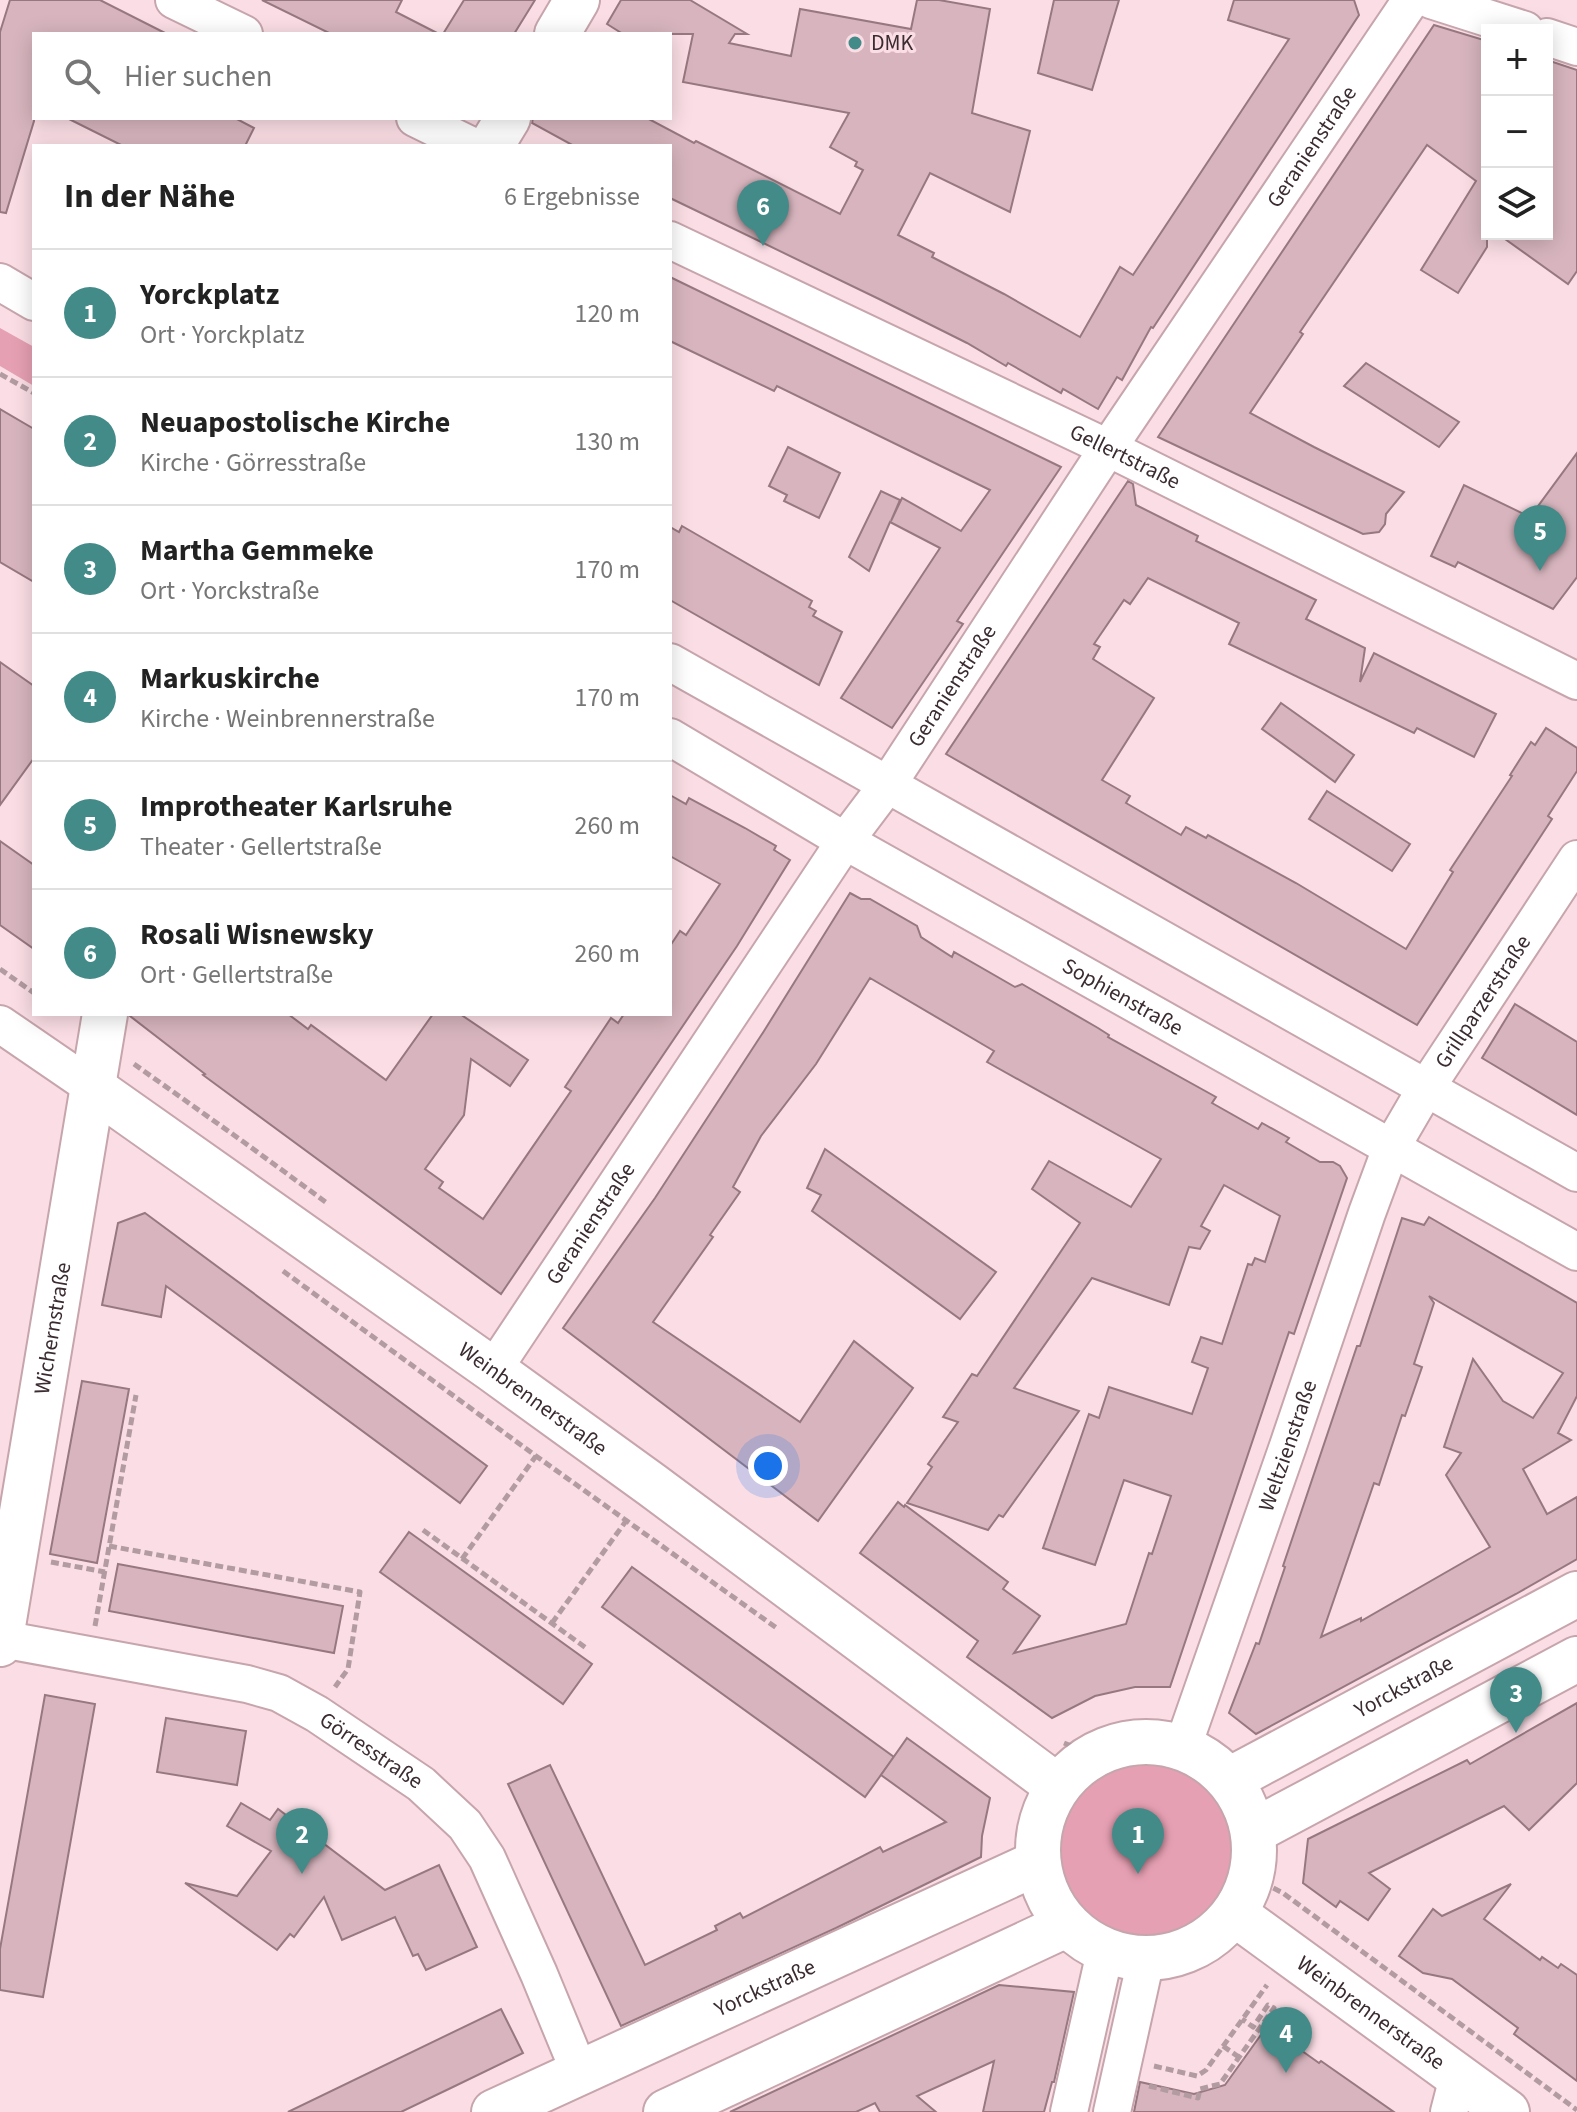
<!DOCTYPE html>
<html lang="de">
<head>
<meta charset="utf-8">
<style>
  body { margin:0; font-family:"Source Sans 3",sans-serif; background:#f6f6f6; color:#222 }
  .controls { position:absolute; right:24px; top:24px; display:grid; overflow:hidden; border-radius:0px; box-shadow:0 4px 20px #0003 }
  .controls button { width:72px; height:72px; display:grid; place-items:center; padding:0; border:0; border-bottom:2px solid #e0e0e0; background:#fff; color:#222; font:40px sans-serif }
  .you { position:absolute; left:768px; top:1466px; width:28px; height:28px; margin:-20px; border:6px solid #fff; border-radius:50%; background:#1a73e8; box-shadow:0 0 0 12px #1a73e833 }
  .badge { display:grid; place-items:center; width:52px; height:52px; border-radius:50%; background:#438b88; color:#fff; font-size:26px; font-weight:700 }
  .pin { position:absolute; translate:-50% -66px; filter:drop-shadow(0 2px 4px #0008) }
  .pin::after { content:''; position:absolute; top:42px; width:28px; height:24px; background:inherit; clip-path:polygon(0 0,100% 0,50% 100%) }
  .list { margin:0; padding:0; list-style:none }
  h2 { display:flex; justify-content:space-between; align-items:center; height:104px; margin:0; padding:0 32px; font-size:34px }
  h2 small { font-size:26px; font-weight:400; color:#767676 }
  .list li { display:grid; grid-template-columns:52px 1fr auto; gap:24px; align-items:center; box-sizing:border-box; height:128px; padding:0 32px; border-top:2px solid #e0e0e0 }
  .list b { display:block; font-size:30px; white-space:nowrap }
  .list p { margin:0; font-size:26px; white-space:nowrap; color:#767676 }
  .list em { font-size:26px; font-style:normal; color:#767676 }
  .icon { flex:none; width:44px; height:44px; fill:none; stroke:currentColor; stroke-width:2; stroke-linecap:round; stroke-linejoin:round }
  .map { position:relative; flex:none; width:1577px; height:2112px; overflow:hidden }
  .search { position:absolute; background:#fff; box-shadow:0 4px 20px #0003; left:32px; top:32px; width:640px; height:88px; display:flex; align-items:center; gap:20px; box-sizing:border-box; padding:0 28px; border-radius:0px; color:#767676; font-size:30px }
  .panel { position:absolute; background:#fff; box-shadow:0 4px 20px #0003; left:32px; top:144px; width:640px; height:872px; border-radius:0px }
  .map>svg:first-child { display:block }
  .green { fill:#e6a0b3 }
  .building { fill:#d8b5be; stroke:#987880; stroke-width:2; fill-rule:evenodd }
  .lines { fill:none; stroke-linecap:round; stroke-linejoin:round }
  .street-casing { stroke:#c7a5ad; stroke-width:40 }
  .secondary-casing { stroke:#c7a5ad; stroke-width:48 }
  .path { stroke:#b29ba1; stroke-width:5; stroke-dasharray:8 4; stroke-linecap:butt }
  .street { stroke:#fff; stroke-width:36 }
  .secondary { stroke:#fff; stroke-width:44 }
  .poi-dot { fill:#438b88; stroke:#fbdee5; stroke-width:3 }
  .labels { text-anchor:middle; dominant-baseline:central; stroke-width:6; stroke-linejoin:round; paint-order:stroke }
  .poi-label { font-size:22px; fill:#3a2c30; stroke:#fbdee5; text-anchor:start }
  .street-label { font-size:22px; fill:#3a2c30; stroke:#fbdee5 }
</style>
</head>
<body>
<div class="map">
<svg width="1577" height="2112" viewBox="0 0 1577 2112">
  <rect width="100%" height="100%" fill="#fbdee5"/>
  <g class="green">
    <polygon points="0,328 34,347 34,386 0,366"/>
    <circle cx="1146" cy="1849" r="92"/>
  </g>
  <g class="building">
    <polygon points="10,0 100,0 167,34 34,34 34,121 6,213 0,212 0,32"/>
    <polygon points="262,0 402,0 396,12 439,34 331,34"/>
    <polygon points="464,0 535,0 514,34 443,34"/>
    <polygon points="621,0 690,0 747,34 735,34 729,43 791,56 800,9 911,29 917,0 939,0 990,9 972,113 1030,131 1010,212 930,173 898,235 934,253 932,257 1004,294 1080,337 1120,267 1133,275 1289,39 1228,20 1234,0 1354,0 1359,15 1153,328 1151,327 1122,380 1117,377 1098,409 1063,389 1061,393 1008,363 1006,366 967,343 879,299 670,198 670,146 574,146 532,123 533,118 647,118 694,143 696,141 840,214 863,170 855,166 857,162 830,147 849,113 683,82 693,34 623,34 607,24"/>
    <polygon points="1054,0 1119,0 1092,90 1038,73"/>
    <polygon points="1434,25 1487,41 1487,247 1458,293 1421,270 1476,181 1427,145 1300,332 1303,334 1250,413 1314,447 1404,492 1386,514 1385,524 1379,532 1363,534 1158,437"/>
    <polygon points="1547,60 1577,70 1577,271 1568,284 1498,234 1547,234"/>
    <polygon points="67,118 235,118 254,128 245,146 123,146"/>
    <polygon points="670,277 1061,467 957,621 963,624 892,728 841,698 940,548 890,522 869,571 849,557 881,491 900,500 891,521 902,498 961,531 990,490 777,386 774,391 670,341"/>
    <polygon points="1366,363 1459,422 1439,447 1344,386"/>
    <polygon points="0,409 34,429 34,582 0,562"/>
    <polygon points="788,447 840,473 819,518 784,501 787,495 769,486"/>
    <polygon points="1577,453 1577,577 1553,609 1458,562 1455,567 1431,556 1464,485 1530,517"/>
    <polygon points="1128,481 1133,484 1136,505 1198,536 1196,541 1316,600 1306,619 1365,648 1360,682 1374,653 1496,714 1474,757 1417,728 1414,733 1229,644 1239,623 1148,578 1130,604 1124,600 1094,644 1100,647 1093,659 1154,698 1102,780 1130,796 1126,803 1181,835 1186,827 1206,838 1208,835 1296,883 1406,949 1453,872 1450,870 1512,776 1510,775 1531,742 1535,745 1546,728 1577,748 1577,771 1548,816 1552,819 1417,1025 946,754"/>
    <polygon points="682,526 812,601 809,607 816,611 813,616 842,632 819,685 670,600 670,527 679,532"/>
    <polygon points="0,662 34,686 34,758 0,805"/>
    <polygon points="1281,703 1354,755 1335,782 1262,729"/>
    <polygon points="1327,791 1410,844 1392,871 1309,819"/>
    <polygon points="670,795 686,804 689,798 745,828 776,846 774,850 790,860 737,946 501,1294 203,1075 205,1074 130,1016 129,1014 288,1014 308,1029 311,1025 386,1080 433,1014 460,1014 528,1060 510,1086 471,1059 464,1115 425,1169 443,1182 439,1188 483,1219 571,1091 565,1087 611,1018 618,1023 624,1014 670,1014 670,946 680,931 686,935 720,884 670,856"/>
    <polygon points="0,841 34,865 34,949 0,925"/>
    <polygon points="850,893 861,899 870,899 917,926 921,937 952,957 954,952 1015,987 1022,984 1098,1028 1109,1035 1108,1037 1216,1097 1212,1103 1258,1129 1262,1123 1289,1138 1286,1142 1320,1162 1333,1162 1340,1166 1347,1178 1294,1334 1289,1332 1170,1687 1135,1687 1095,1696 1052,1718 967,1657 978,1641 860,1553 898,1502 904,1507 905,1505 1008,1582 1003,1589 1040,1616 1014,1653 1126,1624 1149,1553 1152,1554 1171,1496 1124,1480 1095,1565 1043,1548 1089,1414 1099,1418 1109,1387 1192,1414 1208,1368 1192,1362 1201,1337 1222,1344 1248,1264 1252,1265 1255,1258 1265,1262 1280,1216 1224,1185 1201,1226 1210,1231 1200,1249 1189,1247 1169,1305 1092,1278 1014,1388 1079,1411 1003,1517 999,1515 988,1530 907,1503 932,1467 928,1464 958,1422 943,1417 972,1374 977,1376 1080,1223 1032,1189 1049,1161 1131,1207 1161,1159 987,1062 994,1051 870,978 816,1064 761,1136 733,1187 740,1192 710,1235 713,1237 653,1322 800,1422 854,1341 913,1388 818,1521 563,1328 655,1198 764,1031"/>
    <polygon points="1515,1004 1577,1042 1577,1115 1482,1058"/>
    <polygon points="825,1149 996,1272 960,1319 812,1211 821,1195 807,1188"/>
    <polygon points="145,1213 487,1466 460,1503 166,1286 161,1317 102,1305 118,1223"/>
    <path d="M1429 1217 1577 1303V1396L1558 1433 1571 1440 1523 1469 1547 1514 1577 1497V1559L1516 1594 1256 1734 1229 1713 1256 1643 1259 1644 1285 1567 1283 1566 1357 1346H1360L1402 1218 1424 1225ZM1429 1296 1563 1373 1533 1418 1503 1401 1473 1359 1444 1447 1461 1453 1446 1475 1490 1547 1361 1621V1618L1321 1637 1374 1483 1379 1485 1402 1415 1405 1416 1422 1367 1414 1364 1434 1303Z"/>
    <polygon points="82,1381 129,1389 97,1563 50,1554"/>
    <polygon points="409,1532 592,1664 563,1704 380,1572"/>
    <polygon points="118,1564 343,1606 334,1653 109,1611"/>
    <polygon points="632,1567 894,1757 865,1797 602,1607"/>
    <polygon points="45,1695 95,1704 43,1997 0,1990 0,1949"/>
    <polygon points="1577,1703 1577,1783 1529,1830 1504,1806 1369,1873 1390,1889 1368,1920 1340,1901 1336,1907 1303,1883 1308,1839 1467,1760 1470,1764"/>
    <polygon points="166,1718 246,1731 237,1785 157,1772"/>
    <polygon points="907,1738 990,1798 982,1836 981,1857 836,1928 621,2026 508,1784 550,1765 645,1965 717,1930 715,1926 740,1913 743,1918 880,1847 883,1852 946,1822 881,1775"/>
    <polygon points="241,1803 270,1820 278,1809 385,1890 439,1865 477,1947 426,1970 418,1954 413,1956 395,1917 342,1940 324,1897 294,1937 290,1934 277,1950 185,1883 237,1896 271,1851 227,1826"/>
    <polygon points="1511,1884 1484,1919 1540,1960 1542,1957 1558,1968 1561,1964 1577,1975 1577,2081 1514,2034 1518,2028 1452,1979 1423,1973 1399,1956 1433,1909 1442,1916"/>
    <polygon points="999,1985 1074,1992 1054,2082 1052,2082 1044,2112 983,2112 994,2061 917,2096 936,2112 880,2112 875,2103 856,2112 730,2112"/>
    <polygon points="501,2009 523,2053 455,2086 401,2112 288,2112"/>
    <polygon points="1274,2031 1319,2063 1321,2061 1394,2112 1134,2112 1140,2082 1194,2094 1225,2085 1263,2032 1269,2037"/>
  </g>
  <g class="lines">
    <defs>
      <g id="street">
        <polyline points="174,0 244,34"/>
        <polyline points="1431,0 1525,30"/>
        <polyline points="1547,37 1577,47"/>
        <polyline points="415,118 472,146"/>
        <path id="s1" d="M670 240 1108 448 1577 681"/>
        <polyline points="0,282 34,302"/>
        <polyline points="670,662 1577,1173"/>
        <path id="s2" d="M670 737 845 841 1577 1252"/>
        <polyline points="0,1024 92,1087"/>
        <path id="s3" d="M493 1370 845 841 888 784 1108 448 1411 0"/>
        <path id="s4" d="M1 1639 247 1684 279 1693 317 1714 421 1784 465 1825 487 1858 539 1974 579 2071"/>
        <path id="s5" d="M1183 1746 1288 1446 1367 1213 1391 1148 1426 1088 1577 859"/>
        <polyline points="1069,2112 1105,1952"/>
        <polyline points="1112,2112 1146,1959"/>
        <polyline points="1449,2112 1458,2077"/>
      </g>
      <g id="secondary">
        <polyline points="557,34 577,0"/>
        <polyline points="491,146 508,118"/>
        <path id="s6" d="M92 1087 493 1370 652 1485 1057 1786"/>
        <path id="s7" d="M0 1644 105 1014"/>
        <circle cx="1146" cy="1850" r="108"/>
        <path id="s8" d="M1231 1779 1577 1594"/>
        <polyline points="1256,1830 1577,1659"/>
        <path id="s9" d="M1235 1914 1507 2112"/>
        <path id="s10" d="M494 2112 1037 1863"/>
        <polyline points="666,2112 1066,1925"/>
      </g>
    </defs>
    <use href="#street" class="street-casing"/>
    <use href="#secondary" class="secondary-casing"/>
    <g class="path">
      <polyline points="0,374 34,393"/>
      <polyline points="0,969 34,993"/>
      <polyline points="134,1064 245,1143 327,1203"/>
      <polyline points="283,1271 536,1456 778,1629"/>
      <polyline points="423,1530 586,1648"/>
      <polyline points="109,1546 360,1592 348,1669 335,1687"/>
      <polyline points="462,1559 536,1456"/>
      <polyline points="51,1562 105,1572"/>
      <polyline points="552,1623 626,1521"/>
      <polyline points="95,1626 136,1395"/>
      <polyline points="1064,1743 1093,1755"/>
      <polyline points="1252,1877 1283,1893 1577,2110"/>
      <polyline points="1223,2046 1243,2060"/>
      <polyline points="1154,2066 1197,2076 1206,2070 1267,1985"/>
      <polyline points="1149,2086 1198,2098 1200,2089 1220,2084 1274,2008 1268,2005 1253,2027 1242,2019"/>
    </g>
    <use href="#street" class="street"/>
    <use href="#secondary" class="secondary"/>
  </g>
  <circle class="poi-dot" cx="855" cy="43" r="8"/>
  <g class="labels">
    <g class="poi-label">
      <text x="871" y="43">DMK</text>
    </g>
    <g class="street-label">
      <text stroke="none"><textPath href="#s3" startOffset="1472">Geranienstraße</textPath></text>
      <text stroke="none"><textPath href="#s1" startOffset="504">Gellertstraße</textPath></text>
      <text stroke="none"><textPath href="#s3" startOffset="824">Geranienstraße</textPath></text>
      <text stroke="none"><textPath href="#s2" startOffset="522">Sophienstraße</textPath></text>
      <text stroke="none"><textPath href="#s5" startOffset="806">Grillparzerstraße</textPath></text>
      <text stroke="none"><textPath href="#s3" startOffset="176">Geranienstraße</textPath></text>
      <text stroke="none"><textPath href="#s7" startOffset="320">Wichernstraße</textPath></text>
      <text stroke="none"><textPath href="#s6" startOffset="540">Weinbrennerstraße</textPath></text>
      <text stroke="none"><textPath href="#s5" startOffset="318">Weltzienstraße</textPath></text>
      <text stroke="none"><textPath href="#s8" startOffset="196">Yorckstraße</textPath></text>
      <text stroke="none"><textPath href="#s4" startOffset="392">Görresstraße</textPath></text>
      <text stroke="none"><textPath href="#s10" startOffset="298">Yorckstraße</textPath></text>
      <text stroke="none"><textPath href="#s9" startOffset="168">Weinbrennerstraße</textPath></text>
    </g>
  </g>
</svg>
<div class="controls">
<button>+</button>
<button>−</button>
<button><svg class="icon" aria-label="layers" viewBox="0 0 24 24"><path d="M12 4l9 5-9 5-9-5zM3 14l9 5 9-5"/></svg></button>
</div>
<div class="you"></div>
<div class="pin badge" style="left:1138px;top:1874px">1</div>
<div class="pin badge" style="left:302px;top:1874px">2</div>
<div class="pin badge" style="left:1516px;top:1733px">3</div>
<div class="pin badge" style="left:1286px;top:2073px">4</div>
<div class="pin badge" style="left:1540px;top:571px">5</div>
<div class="pin badge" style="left:763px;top:246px">6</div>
<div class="search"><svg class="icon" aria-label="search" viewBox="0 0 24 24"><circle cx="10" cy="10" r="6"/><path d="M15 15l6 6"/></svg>Hier suchen</div>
<section class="panel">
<h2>In der Nähe<small>6 Ergebnisse</small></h2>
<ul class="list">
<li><span class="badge">1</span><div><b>Yorckplatz</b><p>Ort · Yorckplatz</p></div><em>120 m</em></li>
<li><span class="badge">2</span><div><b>Neuapostolische Kirche</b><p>Kirche · Görresstraße</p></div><em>130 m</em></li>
<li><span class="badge">3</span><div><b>Martha Gemmeke</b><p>Ort · Yorckstraße</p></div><em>170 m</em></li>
<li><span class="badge">4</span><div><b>Markuskirche</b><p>Kirche · Weinbrennerstraße</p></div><em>170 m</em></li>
<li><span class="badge">5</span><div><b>Improtheater Karlsruhe</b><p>Theater · Gellertstraße</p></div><em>260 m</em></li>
<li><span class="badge">6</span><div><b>Rosali Wisnewsky</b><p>Ort · Gellertstraße</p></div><em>260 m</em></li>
</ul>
</section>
</div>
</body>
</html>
